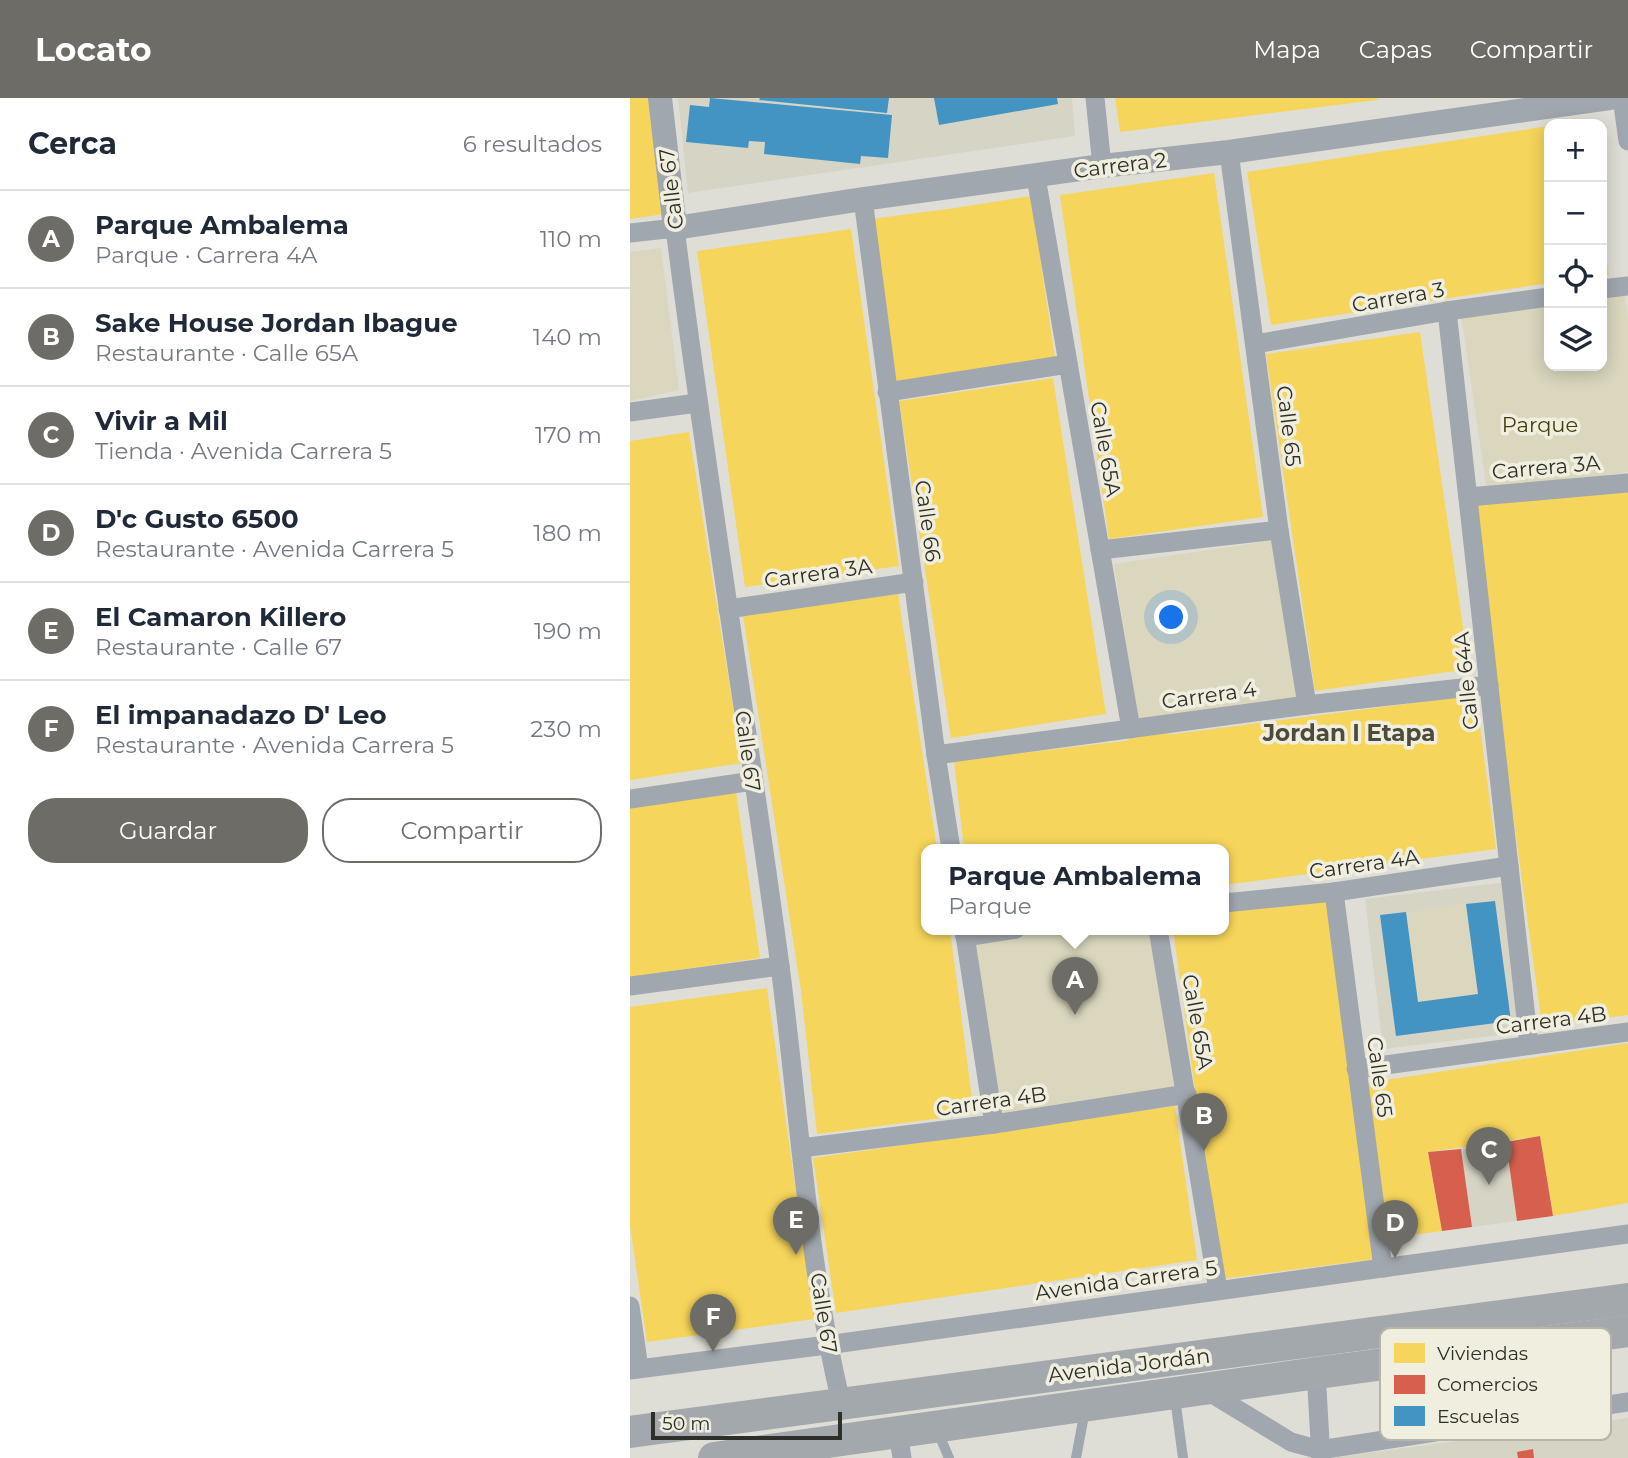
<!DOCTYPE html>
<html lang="es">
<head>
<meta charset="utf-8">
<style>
  body { margin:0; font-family:Montserrat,sans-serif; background:#f6f6f7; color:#1f2937 }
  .controls { position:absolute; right:21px; top:21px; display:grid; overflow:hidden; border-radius:14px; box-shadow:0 4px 18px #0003 }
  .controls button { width:63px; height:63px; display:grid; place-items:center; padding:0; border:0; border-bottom:2px solid #e0e1e3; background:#fff; color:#1f2937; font:35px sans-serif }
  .scale { position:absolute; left:21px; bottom:18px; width:191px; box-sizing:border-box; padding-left:7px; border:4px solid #2f2f29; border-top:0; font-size:19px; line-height:24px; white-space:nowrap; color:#2f2f29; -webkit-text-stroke:5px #f0eedf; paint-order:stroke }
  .you { position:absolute; left:542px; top:520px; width:24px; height:24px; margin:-18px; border:5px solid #fff; border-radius:50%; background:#1a73e8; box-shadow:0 0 0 10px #1a73e833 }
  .badge { display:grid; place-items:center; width:46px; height:46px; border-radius:50%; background:#6d6c66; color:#fff; font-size:23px; font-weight:700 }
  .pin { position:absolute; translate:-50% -58px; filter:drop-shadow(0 2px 4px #0008) }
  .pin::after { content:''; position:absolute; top:37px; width:24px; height:21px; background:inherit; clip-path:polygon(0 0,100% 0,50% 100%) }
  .popup { position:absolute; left:291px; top:746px; width:308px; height:91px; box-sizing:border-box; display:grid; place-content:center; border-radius:14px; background:#fff; filter:drop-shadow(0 2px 5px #0005); font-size:23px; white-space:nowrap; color:#747a83 }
  .popup b { font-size:26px; color:#1f2937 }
  .popup::after { content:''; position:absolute; left:50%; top:100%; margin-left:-14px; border:14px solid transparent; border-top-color:#fff }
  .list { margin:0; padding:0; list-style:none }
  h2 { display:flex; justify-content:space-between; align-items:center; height:91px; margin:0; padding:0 28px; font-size:30px }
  h2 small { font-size:23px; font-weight:400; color:#747a83 }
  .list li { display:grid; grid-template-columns:46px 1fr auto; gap:21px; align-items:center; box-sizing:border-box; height:98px; padding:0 28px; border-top:2px solid #e0e1e3 }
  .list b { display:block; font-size:26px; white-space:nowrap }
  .list p { margin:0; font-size:23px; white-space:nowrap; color:#747a83 }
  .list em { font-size:23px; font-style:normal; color:#747a83 }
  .actions { display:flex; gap:14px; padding:21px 28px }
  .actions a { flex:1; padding:16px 0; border:2px solid #6d6c66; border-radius:28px; text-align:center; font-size:24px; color:#6d6c66 }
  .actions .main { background:#6d6c66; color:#fff }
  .icon { flex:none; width:38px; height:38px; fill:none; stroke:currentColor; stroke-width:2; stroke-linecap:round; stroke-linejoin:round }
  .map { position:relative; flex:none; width:998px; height:1360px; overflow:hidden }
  header { display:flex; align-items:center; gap:42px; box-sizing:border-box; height:98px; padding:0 35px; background:#6d6c66; color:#fff }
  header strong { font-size:33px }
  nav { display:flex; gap:38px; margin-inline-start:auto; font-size:24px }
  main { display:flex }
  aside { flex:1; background:#fff }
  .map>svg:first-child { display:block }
  .built { fill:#d6d4c5 }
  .green { fill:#dad7be }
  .homes { fill:#f6d55c }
  .shops { fill:#d6604d }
  .schools { fill:#4393c3 }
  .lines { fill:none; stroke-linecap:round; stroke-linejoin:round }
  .service { stroke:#a1a7ae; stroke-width:10 }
  .minor { stroke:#a1a7ae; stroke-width:19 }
  .tertiary { stroke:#a1a7ae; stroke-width:24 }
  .primary { stroke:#a3a8ad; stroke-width:32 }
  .labels { text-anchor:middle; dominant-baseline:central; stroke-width:7; stroke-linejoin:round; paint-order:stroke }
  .street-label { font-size:21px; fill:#2f2f29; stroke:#f0eedf }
  .park-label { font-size:21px; fill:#453e0d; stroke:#f0eedf }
  .neighbourhood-label { font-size:23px; font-weight:bold; fill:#4d4b3e; stroke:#f0eedf }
  .key { fill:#f0eedf; stroke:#b6b5a8; stroke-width:2 }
  .key-label { font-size:19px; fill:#2f2f29 }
</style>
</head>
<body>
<header>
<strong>Locato</strong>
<nav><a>Mapa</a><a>Capas</a><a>Compartir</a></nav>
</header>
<main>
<aside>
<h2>Cerca<small>6 resultados</small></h2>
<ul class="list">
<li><span class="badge">A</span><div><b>Parque Ambalema</b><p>Parque · Carrera 4A</p></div><em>110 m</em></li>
<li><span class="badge">B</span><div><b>Sake House Jordan Ibague</b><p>Restaurante · Calle 65A</p></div><em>140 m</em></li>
<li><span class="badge">C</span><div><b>Vivir a Mil</b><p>Tienda · Avenida Carrera 5</p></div><em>170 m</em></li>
<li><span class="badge">D</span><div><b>D'c Gusto 6500</b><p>Restaurante · Avenida Carrera 5</p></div><em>180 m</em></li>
<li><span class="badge">E</span><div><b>El Camaron Killero</b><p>Restaurante · Calle 67</p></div><em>190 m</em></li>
<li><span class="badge">F</span><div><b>El impanadazo D' Leo</b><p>Restaurante · Avenida Carrera 5</p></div><em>230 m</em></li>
</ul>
<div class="actions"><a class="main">Guardar</a><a>Compartir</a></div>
</aside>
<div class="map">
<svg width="998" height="1360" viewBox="0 0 998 1360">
  <rect width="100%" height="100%" fill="#dfded6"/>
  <g class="built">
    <polygon points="48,0 442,0 445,38 58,95"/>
    <polygon points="877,784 895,934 753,951 735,801"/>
    <polygon points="876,1044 887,1123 842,1129 831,1051"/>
    <polygon points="998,1320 998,1360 707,1360 707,1359"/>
  </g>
  <g class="green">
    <polygon points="31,150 49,292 0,303 0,154"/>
    <polygon points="994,193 998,219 998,374 857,394 831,216 919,203 919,268 972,268 972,196"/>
    <polygon points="645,442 669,600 508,625 484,466"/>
    <polygon points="836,806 848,896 788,904 776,814"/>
    <polygon points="429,831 521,831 546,989 369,1018 343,843"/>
  </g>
  <g class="homes">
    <polygon points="0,0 20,0 35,116 0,121"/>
    <polygon points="485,0 747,0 747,2 490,34"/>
    <polygon points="919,28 919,185 641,227 617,74"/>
    <polygon points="584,75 633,419 479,441 430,97"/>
    <polygon points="401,98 425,260 265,285 241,121 325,110"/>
    <polygon points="221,131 269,468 115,489 67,153"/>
    <polygon points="972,136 979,176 972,177"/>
    <polygon points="790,234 839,571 685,593 636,256"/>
    <polygon points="423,280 476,616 321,640 269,303"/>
    <polygon points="59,334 112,665 0,682 0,343"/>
    <polygon points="998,391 998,917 912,928 871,629 845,407"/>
    <polygon points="268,496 307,751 296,751 296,831 320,831 344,1016 187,1036 171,893 113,518"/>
    <polygon points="846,597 866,751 594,787 594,751 334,751 324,663 494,643 520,635 544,636"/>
    <polygon points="106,694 130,860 0,879 0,708"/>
    <polygon points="697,801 746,1161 591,1181 543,831 594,831 594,814"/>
    <polygon points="137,890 184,1221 17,1244 0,1128 0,909"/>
    <polygon points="998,945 998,1105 923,1118 910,1038 798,1054 812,1133 759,1140 736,985"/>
    <polygon points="545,1008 567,1162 206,1215 183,1060"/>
  </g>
  <g class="shops">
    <polygon points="910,1038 923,1118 887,1123 876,1044"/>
    <polygon points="831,1051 842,1129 812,1133 798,1054"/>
    <polygon points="903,1351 904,1360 888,1360 887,1354"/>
  </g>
  <g class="schools">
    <polygon points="80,0 262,17 258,60 231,58 230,66 134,56 135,44 119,43 118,50 56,44 60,7 79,9"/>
    <polygon points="130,0 259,0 257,15 129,2"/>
    <polygon points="304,0 427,0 428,6 309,27"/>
    <polygon points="865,803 881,923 766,938 750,817 776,814 788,904 848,896 836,806"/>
  </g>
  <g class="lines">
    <g class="service">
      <polyline points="545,1300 553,1360"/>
      <polyline points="307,1332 319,1360"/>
      <polyline points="446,1360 455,1312"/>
    </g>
    <g class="minor">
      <polyline points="465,0 472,68"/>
      <polyline points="992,0 998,43"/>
      <polyline points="599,54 649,432 677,607"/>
      <polyline points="406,79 501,631"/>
      <polyline points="233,101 306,657 321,751"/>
      <path d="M0 135 45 130C76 377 117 622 150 868 169 1013 177 1162 211 1304"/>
      <polyline points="972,191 998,188"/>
      <polyline points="817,213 899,947"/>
      <polyline points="625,246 817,213 919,199"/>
      <polyline points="257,294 438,266"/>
      <polyline points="0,314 67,305"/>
      <polyline points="838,399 998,385"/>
      <polyline points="470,452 649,432"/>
      <polyline points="98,511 284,484"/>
      <polyline points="306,657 677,607 859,587"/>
      <polyline points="0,701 123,683"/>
      <polyline points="704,794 753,1170"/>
      <polyline points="594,805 704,794 879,768"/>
      <polyline points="334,831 364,1026"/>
      <polyline points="528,831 588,1192"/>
      <polyline points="335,839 386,831"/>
      <polyline points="0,888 150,868"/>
      <polyline points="726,971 998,934"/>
      <polyline points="171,1050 364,1026 557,996"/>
      <polyline points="0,1208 9,1270"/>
      <polyline points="0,1272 197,1247 998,1136"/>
      <polyline points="686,1274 691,1360"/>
      <polyline points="574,1291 661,1344 690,1352 998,1304"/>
      <polyline points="268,1334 272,1360"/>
    </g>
    <polyline class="tertiary" points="30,0 45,130 233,101 472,68 599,54 980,0"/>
    <g class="primary">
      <polyline points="0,1334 998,1201"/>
      <path d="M84 1360C389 1317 693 1273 998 1233"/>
    </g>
  </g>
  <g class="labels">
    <g class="street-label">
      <text transform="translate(490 67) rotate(-7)">Carrera 2</text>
      <text transform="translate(41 91) rotate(-97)">Calle 67</text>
      <text transform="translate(768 199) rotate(-10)">Carrera 3</text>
      <text transform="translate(659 328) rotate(83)">Calle 65</text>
      <text transform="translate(476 351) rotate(80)">Calle 65A</text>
      <text transform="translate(916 369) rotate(-5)">Carrera 3A</text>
      <text transform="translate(298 423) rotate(82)">Calle 66</text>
      <text transform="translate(188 475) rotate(-8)">Carrera 3A</text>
      <text transform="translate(836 583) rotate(-96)">Calle 64A</text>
      <text transform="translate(579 597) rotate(-8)">Carrera 4</text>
      <text transform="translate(118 653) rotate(82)">Calle 67</text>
      <text transform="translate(734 766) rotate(-8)">Carrera 4A</text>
      <text transform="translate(921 922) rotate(-7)">Carrera 4B</text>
      <text transform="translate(568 924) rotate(80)">Calle 65A</text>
      <text transform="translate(750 979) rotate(82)">Calle 65</text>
      <text transform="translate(361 1003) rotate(-8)">Carrera 4B</text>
      <text transform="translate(496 1182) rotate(-8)">Avenida Carrera 5</text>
      <text transform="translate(194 1215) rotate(81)">Calle 67</text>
      <text transform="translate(499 1267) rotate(-7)">Avenida Jordán</text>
    </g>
    <g class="park-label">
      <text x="910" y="326">Parque</text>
    </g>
    <g class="neighbourhood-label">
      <text x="719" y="635">Jordan I Etapa</text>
    </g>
  </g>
  <rect x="750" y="1230" width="231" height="112" rx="10" class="key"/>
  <rect x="764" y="1245" width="31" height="20" fill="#f6d55c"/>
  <rect x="764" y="1277" width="31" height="19" fill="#d6604d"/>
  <rect x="764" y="1308" width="31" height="20" fill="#4393c3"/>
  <g class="key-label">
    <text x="807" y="1262">Viviendas</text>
    <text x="807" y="1293">Comercios</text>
    <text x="807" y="1325">Escuelas</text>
  </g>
</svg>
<div class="controls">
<button>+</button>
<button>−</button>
<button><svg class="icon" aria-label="locate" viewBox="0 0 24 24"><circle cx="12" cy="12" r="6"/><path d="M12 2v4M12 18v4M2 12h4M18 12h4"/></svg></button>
<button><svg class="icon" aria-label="layers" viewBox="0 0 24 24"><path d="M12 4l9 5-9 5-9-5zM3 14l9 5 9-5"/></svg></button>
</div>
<div class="scale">50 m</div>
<div class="you"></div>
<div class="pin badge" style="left:445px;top:917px">A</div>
<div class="popup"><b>Parque Ambalema</b>Parque</div>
<div class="pin badge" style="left:574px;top:1053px">B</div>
<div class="pin badge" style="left:859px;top:1087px">C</div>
<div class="pin badge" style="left:765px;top:1160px">D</div>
<div class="pin badge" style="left:166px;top:1157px">E</div>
<div class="pin badge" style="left:83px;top:1254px">F</div>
</div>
</main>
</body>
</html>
